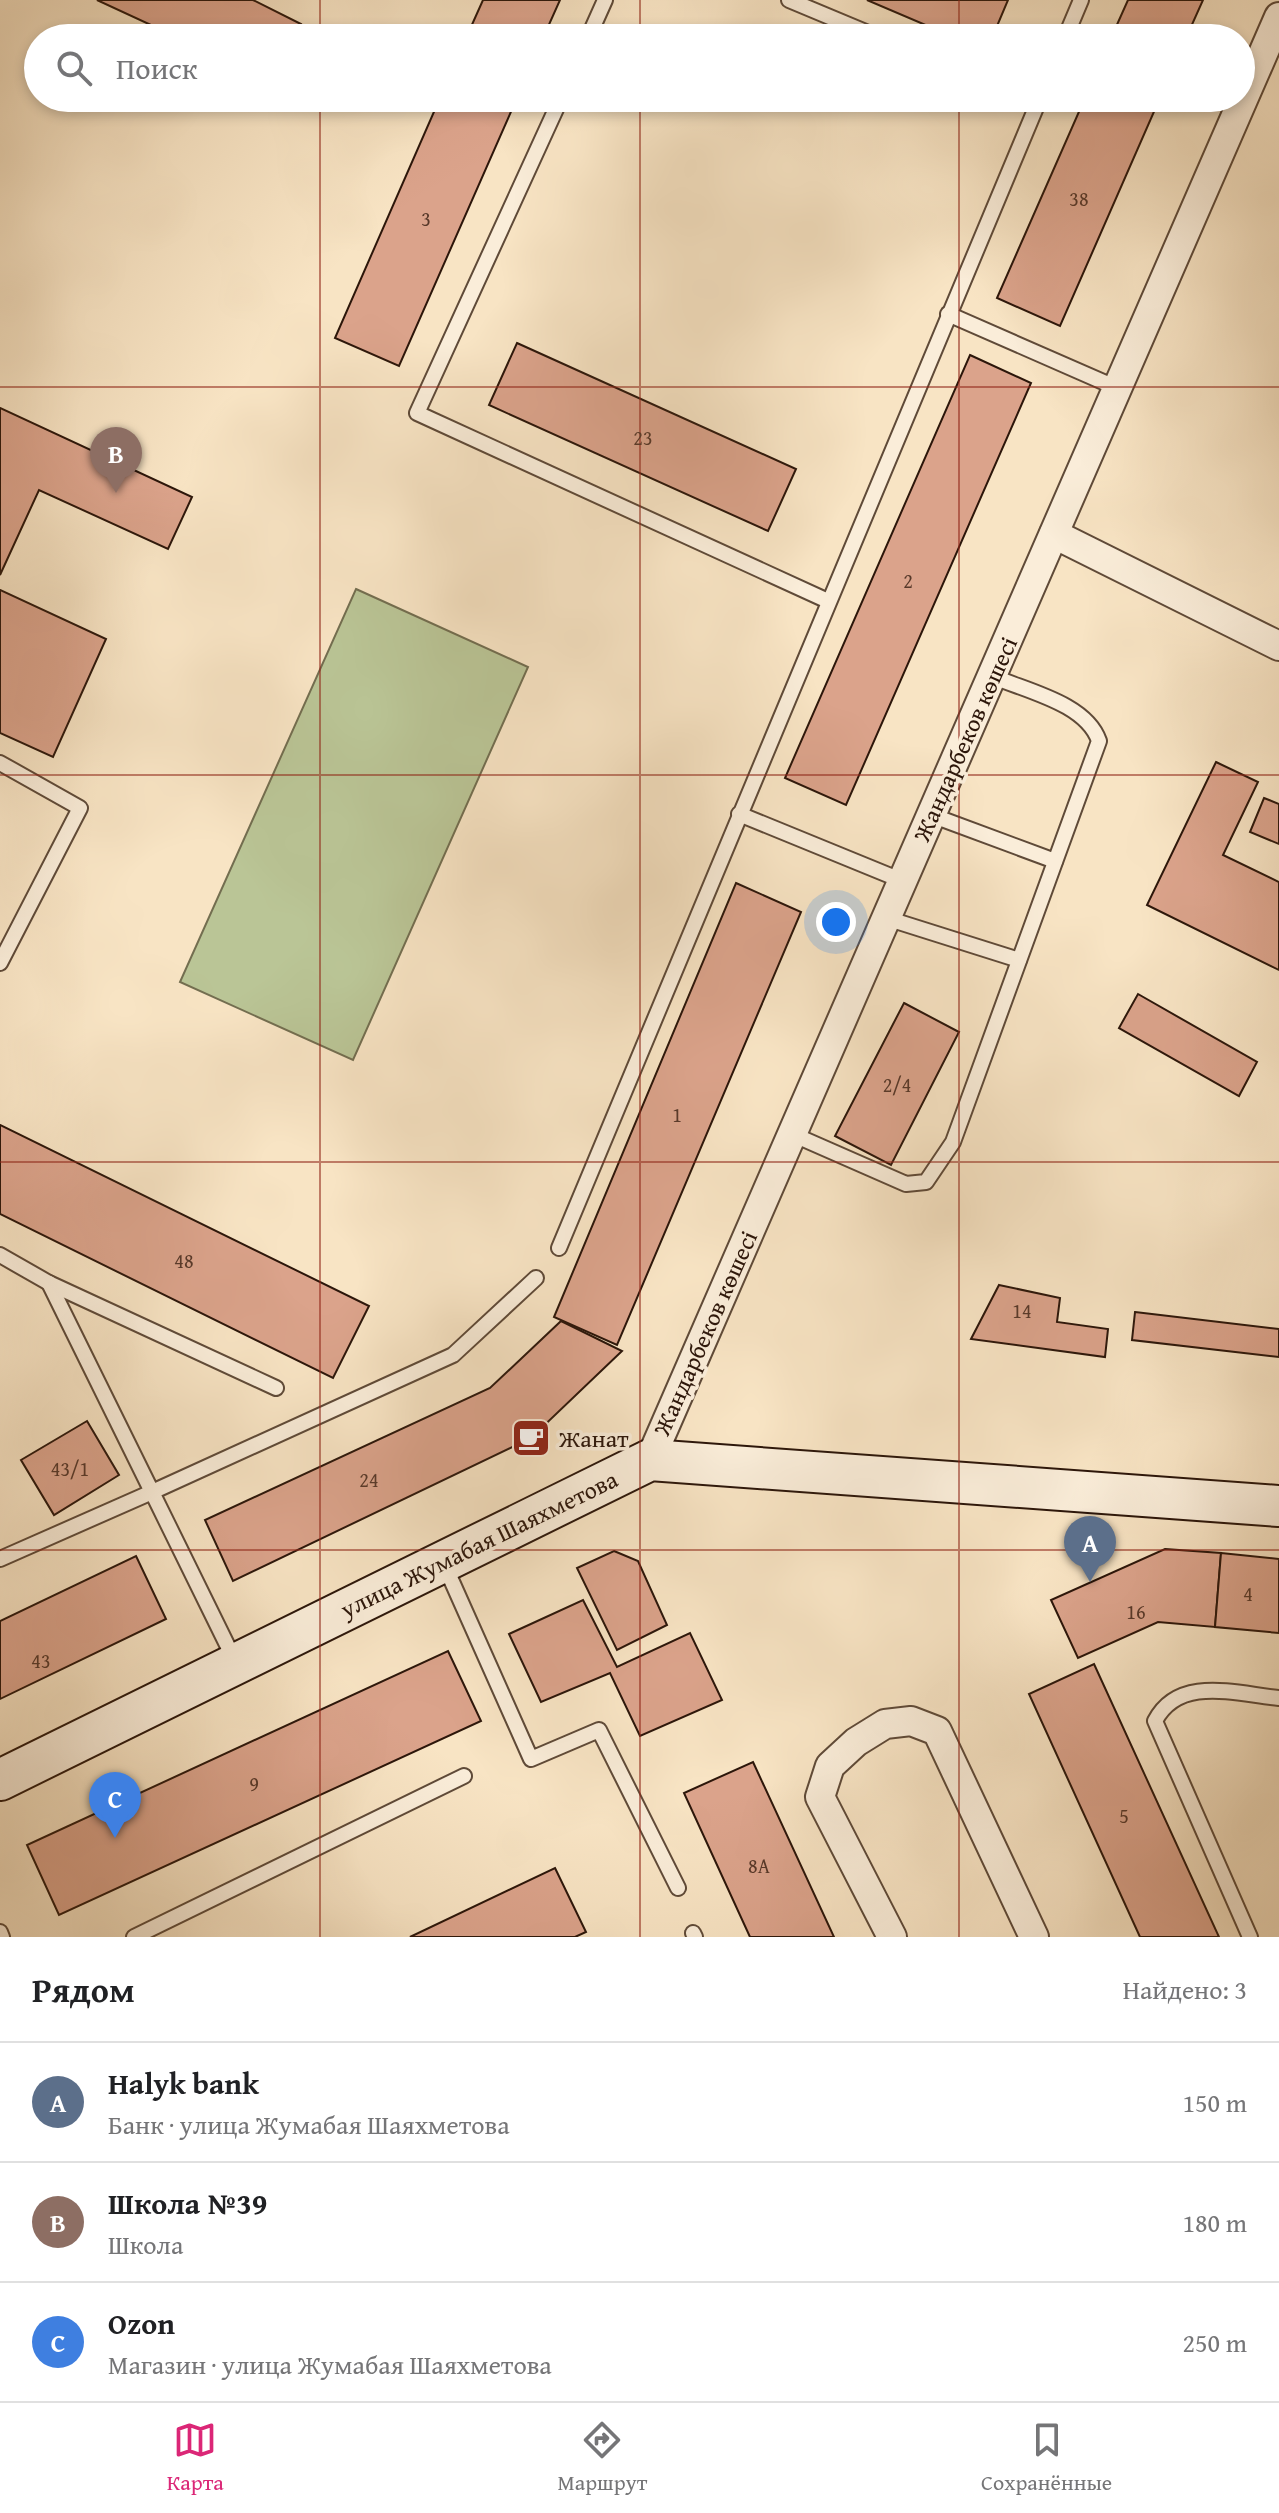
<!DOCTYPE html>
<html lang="ru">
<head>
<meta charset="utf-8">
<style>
  body { margin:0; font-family:"Gentium Book Plus",serif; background:#f6f6f6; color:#202124 }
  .you { position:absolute; left:836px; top:922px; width:28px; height:28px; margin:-20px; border:6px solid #fff; border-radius:50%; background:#1a73e8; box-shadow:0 0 0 12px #1a73e833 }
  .badge { display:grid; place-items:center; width:52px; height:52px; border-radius:50%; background:#db2777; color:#fff; font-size:26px; font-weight:700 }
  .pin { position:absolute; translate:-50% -66px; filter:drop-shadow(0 2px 4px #0008) }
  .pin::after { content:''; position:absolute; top:42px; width:28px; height:24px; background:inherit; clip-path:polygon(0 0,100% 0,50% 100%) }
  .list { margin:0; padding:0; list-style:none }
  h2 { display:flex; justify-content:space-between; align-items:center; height:104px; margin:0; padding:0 32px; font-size:34px }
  h2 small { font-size:26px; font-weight:400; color:#757577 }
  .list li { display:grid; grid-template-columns:52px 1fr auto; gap:24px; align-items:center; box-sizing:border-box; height:120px; padding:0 32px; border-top:2px solid #e0e0e0 }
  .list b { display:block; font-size:30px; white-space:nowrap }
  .list p { margin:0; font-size:26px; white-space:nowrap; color:#757577 }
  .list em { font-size:26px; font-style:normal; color:#757577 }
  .icon { flex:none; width:44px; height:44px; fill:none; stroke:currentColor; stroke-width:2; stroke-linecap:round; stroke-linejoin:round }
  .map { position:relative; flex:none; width:1279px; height:1937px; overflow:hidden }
  .search { position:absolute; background:#fff; box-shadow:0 4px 12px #0003; left:24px; right:24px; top:24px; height:88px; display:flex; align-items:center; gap:20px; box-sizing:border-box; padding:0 28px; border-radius:44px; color:#757577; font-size:30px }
  .sheet { height:464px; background:#fff }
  nav { display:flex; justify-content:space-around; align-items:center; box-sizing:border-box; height:112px; border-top:2px solid #e0e0e0; background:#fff; font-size:22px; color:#757577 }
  nav a { display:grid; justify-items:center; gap:4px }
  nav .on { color:#db2777 }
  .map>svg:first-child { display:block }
  .green { fill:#bac596; stroke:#736e50; stroke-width:2 }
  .building { fill:#dba38b; stroke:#2c160a; stroke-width:2 }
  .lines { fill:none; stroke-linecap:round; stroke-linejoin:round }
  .lane-casing { stroke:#5f4a38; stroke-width:18 }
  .street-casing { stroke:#5f4a38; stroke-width:32 }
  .secondary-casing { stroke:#2c160a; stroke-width:44 }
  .lane { stroke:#faedd9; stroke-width:14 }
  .street { stroke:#faedd9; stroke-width:28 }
  .secondary { stroke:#faedd9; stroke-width:40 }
  .grid { fill:none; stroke:#8f2418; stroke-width:2; stroke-opacity:0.55 }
  .labels { text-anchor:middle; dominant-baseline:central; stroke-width:7; stroke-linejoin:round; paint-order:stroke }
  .number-label { font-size:20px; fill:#58392a }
  .street-label { font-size:24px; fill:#2c160a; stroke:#faedd9 }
  .poi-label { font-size:24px; fill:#2c160a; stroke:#faedd9; text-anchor:start }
</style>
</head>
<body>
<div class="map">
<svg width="1279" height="1937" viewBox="0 0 1279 1937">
  <rect width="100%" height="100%" fill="#f8e4c4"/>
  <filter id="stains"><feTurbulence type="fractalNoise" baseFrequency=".0025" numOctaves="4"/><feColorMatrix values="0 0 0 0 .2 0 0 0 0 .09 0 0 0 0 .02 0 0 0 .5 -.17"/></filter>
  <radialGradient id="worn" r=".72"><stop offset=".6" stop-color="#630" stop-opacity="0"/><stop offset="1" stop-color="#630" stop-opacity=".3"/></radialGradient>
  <polygon class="green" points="356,589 528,667 353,1060 180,982"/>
  <g class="building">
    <polygon points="97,0 253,0 301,24 295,38 179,38"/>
    <polygon points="483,0 560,0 543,38 466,38"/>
    <polygon points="867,0 1008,0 992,38 956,38"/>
    <polygon points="1128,0 1203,0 1186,38 1111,38"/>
    <polygon points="440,98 517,98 399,366 335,338"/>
    <polygon points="1085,98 1160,98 1060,326 997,298"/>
    <polygon points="517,343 796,469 768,531 489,405"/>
    <polygon points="970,355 1031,383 846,805 785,778"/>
    <polygon points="0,408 192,497 168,549 39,490 0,575"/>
    <polygon points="0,590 106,639 53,757 0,733"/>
    <polygon points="1216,762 1258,782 1223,855 1279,882 1279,970 1147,905"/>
    <polygon points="1264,798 1279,804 1279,844 1250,832"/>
    <polygon points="736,883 801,912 617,1345 554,1317"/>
    <polygon points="1138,994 1257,1062 1239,1096 1119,1028"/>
    <polygon points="904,1003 959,1032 891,1165 835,1136"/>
    <polygon points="0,1125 369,1306 333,1378 0,1214"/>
    <polygon points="999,1285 1060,1298 1057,1322 1108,1329 1105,1357 971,1339"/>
    <polygon points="1135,1312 1279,1329 1279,1357 1132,1340"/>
    <polygon points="561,1321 622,1351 531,1438 233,1581 205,1520 490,1388"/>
    <polygon points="87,1421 119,1475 54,1515 21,1460"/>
    <polygon points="1165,1549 1221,1553 1215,1627 1158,1622 1078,1658 1051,1600"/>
    <polygon points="614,1551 638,1561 667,1625 617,1650 577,1568"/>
    <polygon points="1221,1553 1279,1559 1279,1633 1215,1627"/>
    <polygon points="136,1556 166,1619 0,1699 0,1621"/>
    <polygon points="583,1600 617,1667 690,1633 722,1700 640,1736 610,1673 541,1702 509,1634"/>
    <polygon points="448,1651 481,1721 59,1915 27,1845"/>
    <polygon points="1094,1664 1219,1937 1140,1937 1029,1694"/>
    <polygon points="753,1762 834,1937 750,1937 684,1793"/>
    <polygon points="555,1868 586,1932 575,1937 410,1937"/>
  </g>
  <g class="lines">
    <defs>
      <g id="lane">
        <polyline points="789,0 880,38"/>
        <polyline points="588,38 605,0"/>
        <polyline points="1065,38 1081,0"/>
        <polyline points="561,98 417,413 828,601"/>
        <polyline points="948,314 1117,388"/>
        <polyline points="0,763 80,808 0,963"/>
        <polyline points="739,814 903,881"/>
        <polyline points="931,815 1055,861"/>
        <polyline points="886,918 1019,960"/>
        <path d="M792 1134 906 1184 926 1182 953 1142 1099 741C1086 703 1026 691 992 676"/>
        <polyline points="559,1248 1040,98"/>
        <polyline points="0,1255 49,1283 276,1388"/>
        <polyline points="49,1283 152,1492 453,1355 536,1278"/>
        <polyline points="0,1559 152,1492 236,1663"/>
        <polyline points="445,1566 531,1759 599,1730 678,1888"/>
        <polyline points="0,1932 2,1937"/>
        <polyline points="693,1933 695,1937"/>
        <polyline points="134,1937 464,1776"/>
        <path d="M1250 1937 1155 1721C1179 1675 1236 1694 1279 1698"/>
      </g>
      <g id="street">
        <polyline points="1054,534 1279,646"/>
        <polyline points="650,1460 1279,17"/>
        <polyline points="892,1937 820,1797 830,1766 856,1742 885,1724 911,1721 937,1731 1034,1937"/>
      </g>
      <polyline id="secondary" points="0,1780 650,1460 1279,1506"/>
    </defs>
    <use href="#lane" class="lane-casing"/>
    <use href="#street" class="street-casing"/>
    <use href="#secondary" class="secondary-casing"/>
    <use href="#lane" class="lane"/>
    <use href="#street" class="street"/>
    <use href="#secondary" class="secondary"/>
  </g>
  <path class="grid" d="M320 0V38M640 0V38M959 0V38M320 98V1937M640 98V1937M959 98V1937M0 387H1279M0 775H1279M0 1162H1279M0 1550H1279"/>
  <defs>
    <symbol id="cafe-square" viewBox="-11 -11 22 22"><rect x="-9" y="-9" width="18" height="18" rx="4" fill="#8f2418" stroke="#faedd9"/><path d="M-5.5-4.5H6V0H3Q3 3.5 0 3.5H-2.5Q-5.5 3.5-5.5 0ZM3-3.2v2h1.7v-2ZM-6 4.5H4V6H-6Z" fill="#fff"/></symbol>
  </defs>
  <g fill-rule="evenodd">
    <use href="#cafe-square" x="509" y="1416" width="44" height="44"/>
  </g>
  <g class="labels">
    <g class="number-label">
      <text x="1079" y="198">38</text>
      <text x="426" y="218">3</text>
      <text x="643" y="437">23</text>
      <text x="908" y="580">2</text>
      <text x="897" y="1084">2/4</text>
      <text x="677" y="1114">1</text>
      <text x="184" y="1260">48</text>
      <text x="1022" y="1310">14</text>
      <text x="70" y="1468">43/1</text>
      <text x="369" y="1479">24</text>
      <text x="1248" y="1593">4</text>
      <text x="1136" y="1611">16</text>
      <text x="41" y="1660">43</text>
      <text x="254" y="1783">9</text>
      <text x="1124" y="1815">5</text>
      <text x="759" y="1865">8А</text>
    </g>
    <g class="street-label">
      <text transform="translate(965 739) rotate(-66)">Жандарбеков көшесі</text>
      <text transform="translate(705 1333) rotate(-66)">Жандарбеков көшесі</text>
      <text transform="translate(479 1544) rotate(-26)">улица Жумабая Шаяхметова</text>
    </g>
    <g class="poi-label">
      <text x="559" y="1438">Жанат</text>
    </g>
  </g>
  <rect width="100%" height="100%" filter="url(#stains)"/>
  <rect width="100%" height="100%" fill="url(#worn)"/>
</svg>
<div class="you"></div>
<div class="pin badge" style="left:1090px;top:1582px;background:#5c6f8a">A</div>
<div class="pin badge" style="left:116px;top:493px;background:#8d6e63">B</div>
<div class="pin badge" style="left:115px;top:1838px;background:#3f7fe0">C</div>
<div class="search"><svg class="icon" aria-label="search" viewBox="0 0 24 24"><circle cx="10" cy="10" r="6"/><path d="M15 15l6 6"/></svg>Поиск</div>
</div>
<section class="sheet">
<h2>Рядом<small>Найдено: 3</small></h2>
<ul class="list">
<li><span class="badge" style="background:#5c6f8a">A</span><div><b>Halyk bank</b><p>Банк · улица Жумабая Шаяхметова</p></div><em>150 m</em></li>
<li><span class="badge" style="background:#8d6e63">B</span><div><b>Школа №39</b><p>Школа</p></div><em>180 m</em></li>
<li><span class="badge" style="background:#3f7fe0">C</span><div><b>Ozon</b><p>Магазин · улица Жумабая Шаяхметова</p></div><em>250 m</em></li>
</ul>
</section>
<nav>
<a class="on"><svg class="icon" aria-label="map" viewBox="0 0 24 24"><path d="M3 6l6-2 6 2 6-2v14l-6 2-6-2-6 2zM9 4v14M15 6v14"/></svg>Карта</a>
<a><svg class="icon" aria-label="directions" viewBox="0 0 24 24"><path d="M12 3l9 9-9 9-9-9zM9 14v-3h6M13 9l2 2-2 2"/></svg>Маршрут</a>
<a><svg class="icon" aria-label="saved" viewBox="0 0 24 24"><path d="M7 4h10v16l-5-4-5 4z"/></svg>Сохранённые</a>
</nav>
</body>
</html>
